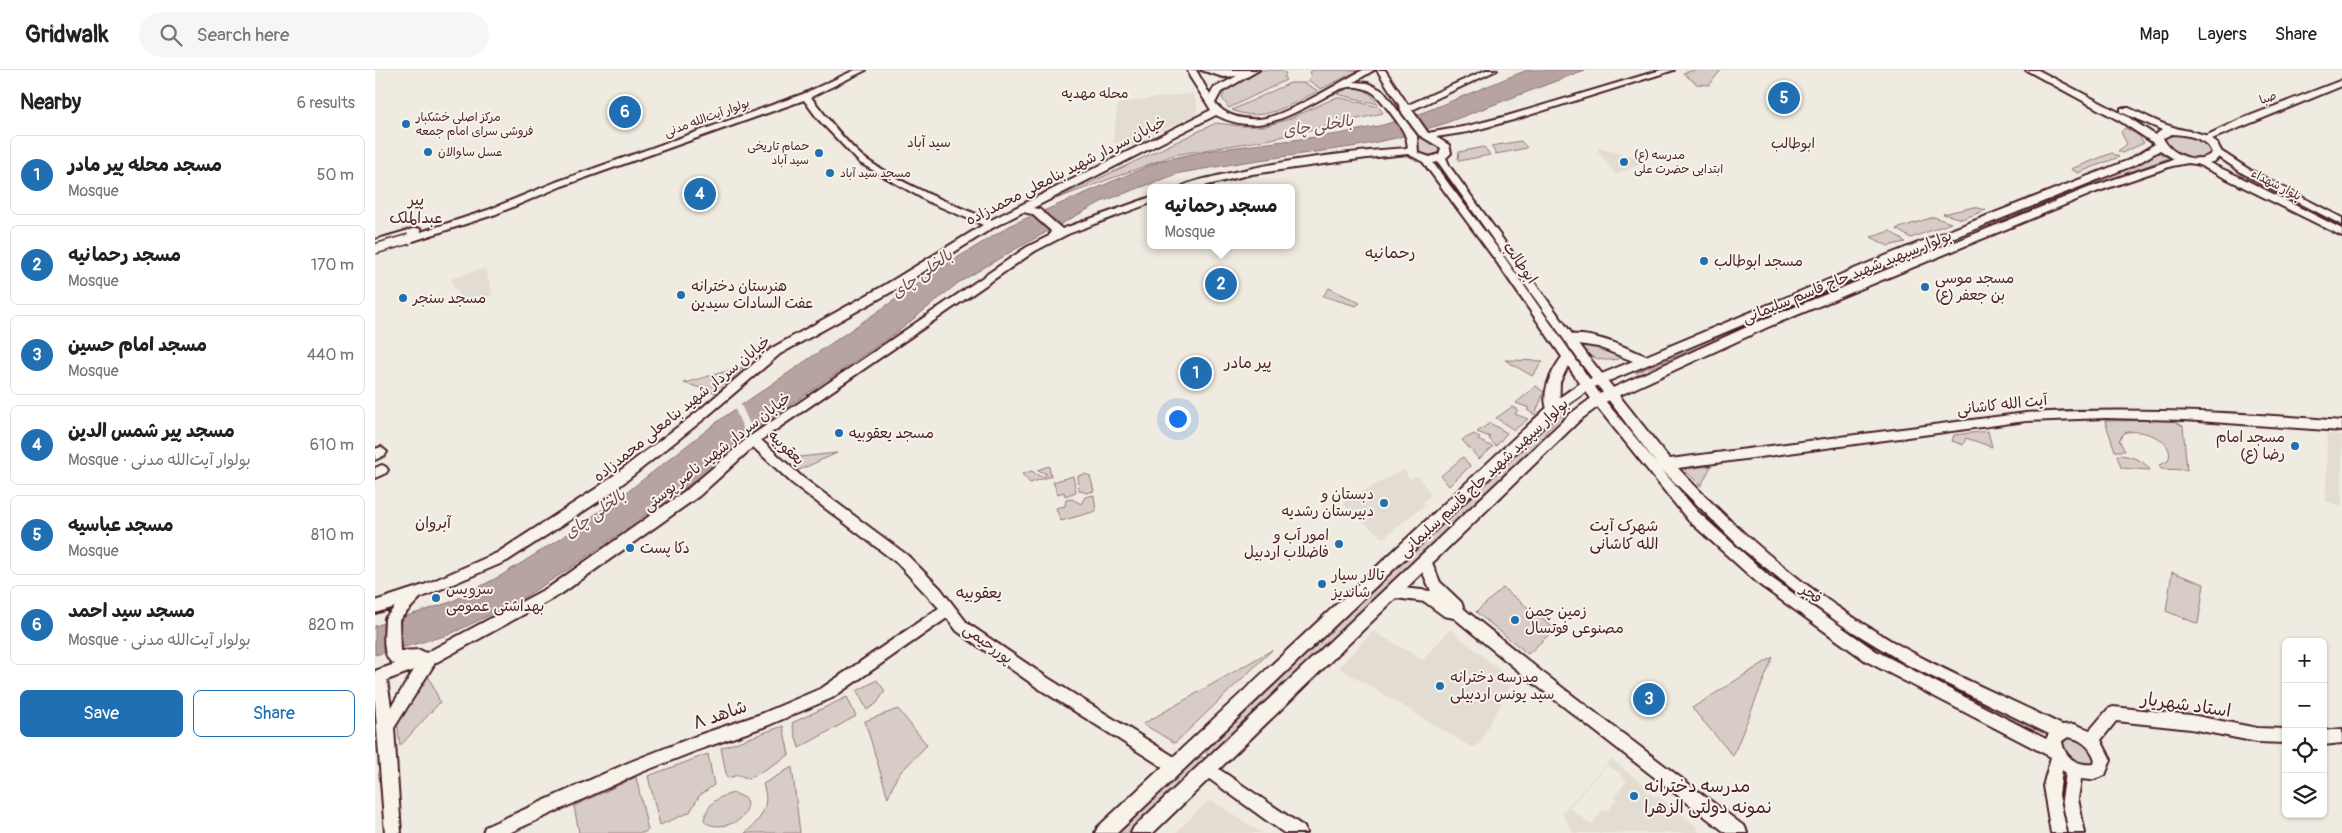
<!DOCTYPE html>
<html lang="en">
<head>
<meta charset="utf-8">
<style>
  body { margin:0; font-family:Pangolin,"Playpen Sans Arabic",sans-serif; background:#f6f6f6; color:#202124 }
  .controls { position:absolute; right:15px; bottom:15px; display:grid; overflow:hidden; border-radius:8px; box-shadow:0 1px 4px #0004 }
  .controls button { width:45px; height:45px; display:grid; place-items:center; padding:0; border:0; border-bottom:1px solid #e0e0e0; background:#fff; color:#202124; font:25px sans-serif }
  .you { position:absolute; left:802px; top:348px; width:18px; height:18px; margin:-12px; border:4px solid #fff; border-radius:50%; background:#1a73e8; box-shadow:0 0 0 8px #1a73e833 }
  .badge { display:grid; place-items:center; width:32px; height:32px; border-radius:50%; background:#1f6fb2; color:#fff; font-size:16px; font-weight:700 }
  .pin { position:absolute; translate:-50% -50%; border:2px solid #fff; box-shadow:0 1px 5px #0006 }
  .popup { position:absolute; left:772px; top:114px; width:148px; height:65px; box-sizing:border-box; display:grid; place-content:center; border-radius:8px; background:#fff; filter:drop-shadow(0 1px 4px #0005); font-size:16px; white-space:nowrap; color:#757577 }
  .popup b { font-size:19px; color:#202124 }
  .popup::after { content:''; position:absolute; left:50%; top:100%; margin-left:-10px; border:10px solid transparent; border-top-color:#fff }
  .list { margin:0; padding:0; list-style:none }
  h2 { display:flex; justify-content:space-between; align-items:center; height:65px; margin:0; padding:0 20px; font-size:21px }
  h2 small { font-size:16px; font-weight:400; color:#757577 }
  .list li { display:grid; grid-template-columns:32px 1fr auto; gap:15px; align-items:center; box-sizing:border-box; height:80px; margin:0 10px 10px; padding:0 10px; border:1px solid #e0e0e0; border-radius:8px }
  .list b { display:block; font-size:19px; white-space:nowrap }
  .list p { margin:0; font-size:16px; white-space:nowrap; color:#757577 }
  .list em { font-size:16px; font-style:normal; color:#757577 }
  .actions { display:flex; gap:10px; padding:15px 20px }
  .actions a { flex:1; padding:11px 0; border:1px solid #1f6fb2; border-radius:8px; text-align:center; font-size:18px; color:#1f6fb2 }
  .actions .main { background:#1f6fb2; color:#fff }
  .icon { flex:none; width:28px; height:28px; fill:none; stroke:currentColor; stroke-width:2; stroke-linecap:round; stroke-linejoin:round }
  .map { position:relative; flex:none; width:1967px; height:763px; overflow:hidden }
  header { display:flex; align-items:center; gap:30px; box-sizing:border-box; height:70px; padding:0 25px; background:#fff; border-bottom:1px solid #e0e0e0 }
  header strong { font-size:24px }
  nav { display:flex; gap:28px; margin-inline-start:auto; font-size:18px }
  .search { width:350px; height:45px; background:#f6f6f6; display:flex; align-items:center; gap:12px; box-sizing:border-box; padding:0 18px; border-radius:28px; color:#757577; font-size:19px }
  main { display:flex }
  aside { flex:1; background:#fff }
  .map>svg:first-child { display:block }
  .built { fill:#e3dcd2; fill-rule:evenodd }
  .green { fill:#d8cdc6; stroke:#917678 }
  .water { fill:#b7a4a2; stroke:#8b6f72 }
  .pier { fill:#f0ebe0 }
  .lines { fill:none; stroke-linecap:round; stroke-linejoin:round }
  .secondary-casing { stroke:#4a1f2b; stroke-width:4 }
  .primary-casing { stroke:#4a1f2b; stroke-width:4 }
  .secondary { fill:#f7f3e8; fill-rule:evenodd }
  .primary { fill:#f7f3e8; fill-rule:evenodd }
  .secondary-bridge-casing { stroke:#4a1f2b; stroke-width:12; stroke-linecap:butt }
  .secondary-bridge { stroke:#f7f3e8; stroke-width:9 }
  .poi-dot { fill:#1f6fb2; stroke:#f7f3e8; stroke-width:2 }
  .labels { text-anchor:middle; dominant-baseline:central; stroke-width:4; stroke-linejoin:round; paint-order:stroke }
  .far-street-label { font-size:12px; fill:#4a1f2b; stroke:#f7f3e8 }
  .far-poi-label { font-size:12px; fill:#4a1f2b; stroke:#f7f3e8; text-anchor:start }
  .far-neighbourhood-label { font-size:14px; fill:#4a1f2b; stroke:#f7f3e8 }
  .street-label { font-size:15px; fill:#4a1f2b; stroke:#f7f3e8 }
  .poi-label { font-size:15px; fill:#4a1f2b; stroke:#f7f3e8; text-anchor:start }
  .water-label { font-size:16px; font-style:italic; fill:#704e55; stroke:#f7f3e8 }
  .neighbourhood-label { font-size:16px; fill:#4a1f2b; stroke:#f7f3e8 }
  .near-street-label { font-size:18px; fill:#4a1f2b; stroke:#f7f3e8 }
  .near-poi-label { font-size:18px; fill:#4a1f2b; stroke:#f7f3e8; text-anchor:start }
</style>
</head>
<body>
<header>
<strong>Gridwalk</strong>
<div class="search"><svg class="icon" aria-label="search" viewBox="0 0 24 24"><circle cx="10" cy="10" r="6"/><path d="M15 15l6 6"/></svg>Search here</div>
<nav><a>Map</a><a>Layers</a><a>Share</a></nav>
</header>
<main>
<aside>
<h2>Nearby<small>6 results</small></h2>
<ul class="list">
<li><span class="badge">1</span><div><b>مسجد محله پیر مادر</b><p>Mosque</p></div><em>50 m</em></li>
<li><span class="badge">2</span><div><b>مسجد رحمانیه</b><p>Mosque</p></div><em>170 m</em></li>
<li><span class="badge">3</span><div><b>مسجد امام حسین</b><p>Mosque</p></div><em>440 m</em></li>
<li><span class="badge">4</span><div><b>مسجد پیر شمس الدین</b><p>Mosque · بولوار آیت‌الله مدنی</p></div><em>610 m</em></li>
<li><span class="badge">5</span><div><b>مسجد عباسیه</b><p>Mosque</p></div><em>810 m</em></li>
<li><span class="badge">6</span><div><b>مسجد سید احمد</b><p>Mosque · بولوار آیت‌الله مدنی</p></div><em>820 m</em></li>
</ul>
<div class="actions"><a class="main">Save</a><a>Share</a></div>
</aside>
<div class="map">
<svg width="1967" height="763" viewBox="0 0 1967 763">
  <rect width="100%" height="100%" fill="#f0ebe0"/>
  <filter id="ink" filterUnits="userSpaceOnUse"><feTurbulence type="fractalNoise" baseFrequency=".02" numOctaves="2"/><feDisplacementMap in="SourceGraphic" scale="10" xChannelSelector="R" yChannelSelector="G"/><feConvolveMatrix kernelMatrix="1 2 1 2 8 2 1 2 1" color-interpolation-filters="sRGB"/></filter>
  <g filter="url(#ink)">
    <g class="built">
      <polygon points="818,23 823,37 820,44 744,82 740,81 738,68 743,33"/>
      <polygon points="1224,78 1263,88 1267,93 1241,105 1222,80"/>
      <polygon points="110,198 118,225 85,235 83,221 78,217 76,209"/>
      <polygon points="1952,364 1967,365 1967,437 1951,431"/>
      <polygon points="1029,399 1034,409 1043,406 1056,425 1048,431 1051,434 1010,467 1006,467 969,435 969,432"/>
      <polygon points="1075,559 1134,608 1137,613 1103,676 1096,677 966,599 965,596 998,561 1048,590"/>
      <path d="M1236 689 1269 715 1270 720 1278 726H1283L1321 756 1324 763H1198L1187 743ZM1232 695 1246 704 1245 706 1252 711 1239 727 1242 729 1232 742 1228 740 1216 755 1194 737Z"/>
      <polygon points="831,732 838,732 888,763 801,763"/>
    </g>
    <g class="green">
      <path d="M887 0H906L911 3 909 7 911 10 854 38 847 28C851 12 873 6 887 0Z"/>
      <polygon points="939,0 984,0 946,19 933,10 936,6 934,2"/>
      <polygon points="1321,0 1346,0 1334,15 1322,14 1308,3"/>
      <path d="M915 13H930L943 21C916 34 888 54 857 40Z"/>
      <path d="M974 18C989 17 995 22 1003 34L962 24Z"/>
      <polygon points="962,27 1004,37 1008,43 896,69 799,85 681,129 841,53 866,56 891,56 914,49"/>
      <polygon points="1750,58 1763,65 1769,73 1747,83 1743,81 1752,74 1746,62"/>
      <path d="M1040 64H1044C1049 72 1060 72 1066 80L1065 84 1055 87 1043 83V69Z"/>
      <path d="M1801 64C1812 65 1837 69 1836 84 1822 96 1796 84 1789 70L1791 67Z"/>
      <polygon points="1146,71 1152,78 1121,84 1116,76"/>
      <polygon points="1109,77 1115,85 1084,91 1083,89 1084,82"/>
      <polygon points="1737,83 1744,87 1703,103 1696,99"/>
      <polygon points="1784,83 1794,88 1763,99 1415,239 1413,238"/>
      <polygon points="1060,93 1063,94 1195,274 1193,276"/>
      <polygon points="1599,137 1611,140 1587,149 1568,144"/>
      <polygon points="1559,147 1576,153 1536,168 1521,159"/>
      <polygon points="1515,161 1530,172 1513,176 1496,167"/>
      <polygon points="954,218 985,233 981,236 948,226"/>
      <polygon points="1392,244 1396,246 1394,248 1261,303 1284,288"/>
      <path d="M1205 272 1247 285V288C1227 293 1215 289 1202 274Z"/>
      <polygon points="1130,290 1168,291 1157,306"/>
      <polygon points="370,296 342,323 309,313"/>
      <polygon points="1161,316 1169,322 1160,345 1152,340 1154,338 1141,333"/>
      <polygon points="1137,337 1143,340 1140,344 1153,349 1139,360 1121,348"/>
      <polygon points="1190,341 1191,342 1172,361 1166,371 837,685 833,685 831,683 833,679 1161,365"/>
      <path d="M1797 350 1808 356 1812 400 1786 399 1784 395 1793 391C1803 370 1764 357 1749 363L1744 370 1750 381H1740L1730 351Z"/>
      <polygon points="1115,353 1132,363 1121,376 1114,369 1115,367 1102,362"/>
      <polygon points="1613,361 1617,377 1591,368 1588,375 1577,371 1579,365"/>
      <polygon points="1099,364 1105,368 1103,370 1118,377 1104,389 1087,370"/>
      <polygon points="462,383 422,401 424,387"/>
      <path d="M1742 385C1753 385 1770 390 1775 400L1746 398Z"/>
      <polygon points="1088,387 1095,396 1074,416 1066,406"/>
      <path d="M674 396 676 406 655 413 647 404 657 401C662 405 667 409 672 404L662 400Z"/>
      <polygon points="1336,396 1326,416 1309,399"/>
      <polygon points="710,404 715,406 719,421 711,423 704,420 703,406"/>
      <polygon points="698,406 701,422 690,426 689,422 683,424 678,412"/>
      <path d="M1295 407 1495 571 1493 573C1474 566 1457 552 1441 541 1386 502 1337 458 1293 408Z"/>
      <polygon points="719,425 721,441 686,451 681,438 690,436 691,430 697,429 706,434 710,427"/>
      <polygon points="1797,502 1829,514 1823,554 1791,541"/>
      <polygon points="1128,518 1180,559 1153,584 1101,542"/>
      <polygon points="1510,579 1661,656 1661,659 1658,660 1511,586 1509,582"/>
      <polygon points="897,580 800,673 768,654"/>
      <polygon points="1398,587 1358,686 1317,638"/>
      <polygon points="53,605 65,632 25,676 22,650"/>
      <polygon points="502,610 510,621 502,633 492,640 482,621"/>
      <polygon points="472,627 481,646 424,678 417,653"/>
      <polygon points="523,639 552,675 522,706 513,728 490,651"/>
      <polygon points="408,656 414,685 374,709 364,705 352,708 346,678"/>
      <path d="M1698 667 1718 678 1720 692C1708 704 1693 687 1687 676L1690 669Z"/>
      <polygon points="333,684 339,715 324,726 315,742 285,755 273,706"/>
      <polygon points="826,687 831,688 831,691 757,763 744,763 816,693"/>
      <path d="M417 697 425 763H370C386 750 396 735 388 714Z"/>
      <polygon points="261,707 273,760 268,763 204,763 199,736"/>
      <path d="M359 723 370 728C382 754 335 763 329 750 332 734 343 726 359 723Z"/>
    </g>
    <polygon class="water" points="1152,0 1210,0 1068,54 1021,68 983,76 870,92 805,103 726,132 637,181 583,213 521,263 393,350 325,407 194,499 140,533 73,565 0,585 0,556 76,532 127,505 185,469 247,426 346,349 572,194 638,154 785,91 831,81 964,64 1008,55 1042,45"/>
    <polygon class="pier" points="365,333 378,361 371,365 359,337"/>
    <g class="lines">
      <defs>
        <g id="secondary">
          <path d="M480 0H491L436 27C449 44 475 78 492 90 528 115 576 134 616 150L836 40 815 7 813 0H821L835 25 839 18 862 6 848 7 826 0H884L846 22 840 33C850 46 868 50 884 49 908 48 965 12 988 0H999L979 12 993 13 1008 21 1042 66 1043 83 1055 87 1064 84 1066 78 1044 65 1025 40 1026 38 1002 0H1010L1033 35 1111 0H1122L1037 40 1053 63 1093 56 1132 46 1286 0H1299L1138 50 1093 62 1061 67 1074 75 1076 83 1071 88 1075 97 1216 290 1292 386 1295 389 1651 343C1757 337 1862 342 1967 351V361L1809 350 1730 348 1651 351 1303 398C1366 466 1439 527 1520 573 1574 604 1632 627 1687 655L1699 654 1715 660 1733 639 1738 637 1816 645 1882 658 1911 659V673L1882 672 1816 659 1741 651 1726 670 1736 690 1730 705 1716 710 1706 709 1703 729 1710 763H1694L1687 729 1691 703 1687 700 1684 725 1692 763H1676L1668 716 1676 687 1491 591 1385 515 1313 450 1219 333 1193 296 1185 312 1184 340 1182 343H1174C1164 325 1176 302 1187 287L1121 191 1048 92 1033 84 992 88 877 104 821 118H805C814 111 831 109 842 106 903 91 969 82 1033 78 1032 62 1024 55 1015 42 1007 32 1000 20 987 18 971 14 961 21 948 28 912 47 881 66 841 45L658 138 664 139 687 159 776 127V133L693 164 660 181 386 370 427 407 532 485 565 518 592 553 673 608 806 691 808 696 806 701 800 703 794 701 663 618 582 561 572 548 457 628 394 655 323 680 267 702 134 763H108L110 757 255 692 321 666 386 644 447 618 564 538 522 493 417 413 378 377 324 426 186 524 60 593 19 658 26 763H10L0 632V601L20 594C5 589 10 561 10 548L20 537 0 543V531L49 515 122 483 222 418 321 343 397 278 510 215 608 155 554 132 485 93 443 49 429 30 187 116 121 144 38 171H30V168L0 176V170L41 158 45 159 46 162 113 140 181 112 428 24ZM1063 92 1208 296 1282 394 1227 327 1129 187 1058 93ZM648 142 657 144 676 161 674 166 652 177 374 367 314 418 176 516 51 583 45 580 25 581 24 550 45 528 132 491 232 426 329 349 405 284 518 221 619 157ZM1287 400 1366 478 1425 525 1467 555 1531 594 1674 664 1671 669 1501 581 1395 507 1323 442ZM39 600 16 637 12 610ZM1693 667C1706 669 1716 677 1720 690L1719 694C1703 696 1689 688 1687 671Z"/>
          <polygon points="1967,10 1967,16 1832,71 1826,71 1824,69 1864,50"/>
          <polygon points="1841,78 1875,100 1967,148 1967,155 1869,104 1838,83 1836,81"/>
          <polygon points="1823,88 1865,107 1967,159 1967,166 1820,93 1820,89"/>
          <polygon points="6,377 12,382 10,385 0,390 0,379"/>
          <polygon points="7,395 11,397 13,400 11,403 0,408 0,398"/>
          <polygon points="1050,486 1055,488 1065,512 1086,532 1089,539 1167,602 1370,757 1372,763 1351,763 1157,612 1079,548 1069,546 1050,532 1013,527 1011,523 1013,519 1018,517 1056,521 1043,492 1045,488"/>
          <polygon points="1967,659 1967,673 1948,675 1948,661"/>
          <polygon points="832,691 929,757 931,763 909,763 826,703 824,698 826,693"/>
        </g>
        <path id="primary" d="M1651 0H1663L1753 47 1780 65 1787 60 1746 42V38H1754C1768 44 1783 53 1798 57 1817 64 1840 60 1847 84L1840 91 1828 95 1813 93 1797 96 1721 122 1393 257 1228 333 1205 350 778 763H756L759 757 1195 344 1218 327 1385 251 1713 118 1799 89 1785 80 1762 94 1523 190 1217 318 1188 338 742 763H720L723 757 1178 332 1207 312 1258 291 1223 277 1191 272 1189 269 1191 266C1213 260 1250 277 1271 286L1515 184 1754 90 1780 74 1745 51ZM1797 64C1812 65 1832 67 1837 83 1822 96 1795 84 1788 68Z"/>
      </defs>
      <use href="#secondary" class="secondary-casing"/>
      <use href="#primary" class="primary-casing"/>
      <use href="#secondary" class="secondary"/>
      <use href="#primary" class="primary"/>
      <defs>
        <polyline id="secondary-bridge" points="0,179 34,169"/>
      </defs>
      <use href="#secondary-bridge" class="secondary-bridge-casing"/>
      <use href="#secondary-bridge" class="secondary-bridge"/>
    </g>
  </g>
  <g class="poi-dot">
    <circle cx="31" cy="54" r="5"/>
    <circle cx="53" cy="82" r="5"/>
    <circle cx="444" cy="83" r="5"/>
    <circle cx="1249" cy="92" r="5"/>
    <circle cx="455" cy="103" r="5"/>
    <circle cx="1329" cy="191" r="5"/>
    <circle cx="1550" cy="217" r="5"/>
    <circle cx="306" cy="225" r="5"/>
    <circle cx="28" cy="228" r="5"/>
    <circle cx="464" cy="363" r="5"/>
    <circle cx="1920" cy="376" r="5"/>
    <circle cx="1009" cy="433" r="5"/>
    <circle cx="964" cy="474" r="5"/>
    <circle cx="255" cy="478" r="5"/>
    <circle cx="947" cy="514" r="5"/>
    <circle cx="61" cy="528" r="5"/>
    <circle cx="1140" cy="550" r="5"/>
    <circle cx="1065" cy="616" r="5"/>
    <circle cx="1259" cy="726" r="5"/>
  </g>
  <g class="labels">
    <g class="far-street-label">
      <text transform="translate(1893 28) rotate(-21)">صبا</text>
      <text transform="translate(332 48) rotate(-20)">بولوار آیت‌الله مدنی</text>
      <text transform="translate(1901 115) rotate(27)">بلوار شهداء</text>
    </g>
    <g class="far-poi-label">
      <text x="41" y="47">مرکز اصلی خشکبار<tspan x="41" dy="14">فروشی سرای امام جمعه</tspan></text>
      <text x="434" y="76" text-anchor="end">حمام تاریخی<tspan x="434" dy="14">سید آباد</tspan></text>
      <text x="63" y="82">عسل ساوالان</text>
      <text x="1259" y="85">(ع) مدرسه<tspan x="1259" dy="14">ابتدایی حضرت علی</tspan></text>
      <text x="465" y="103">مسجد سید آباد</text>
    </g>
    <g class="far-neighbourhood-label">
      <text x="720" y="23">محله مهدیه</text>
      <text x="554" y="72">سید آباد</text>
      <text x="1418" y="73">ابوطالب</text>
    </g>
    <g class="street-label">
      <text transform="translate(691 101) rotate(-27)">خیابان سردار شهید بنامعلی محمدزاده</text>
      <text transform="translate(1145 193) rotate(55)">ابوطالب</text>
      <text transform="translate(1472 207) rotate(-22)">بولوار سپهبد شهید حاج قاسم سلیمانی</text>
      <text transform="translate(1627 335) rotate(-6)">آیت الله کاشانی</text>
      <text transform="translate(307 339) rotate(-39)">خیابان سردار شهید بنامعلی محمدزاده</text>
      <text transform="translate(411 378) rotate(43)">یعقوبیه</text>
      <text transform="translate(342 382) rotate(-38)">خیابان سردار شهید ناصر پوستی</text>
      <text transform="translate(1109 408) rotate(-43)">بولوار سپهبد شهید حاج قاسم سلیمانی</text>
      <text transform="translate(1436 524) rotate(35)">فجر</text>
      <text transform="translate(613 574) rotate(36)">پوررحیمی</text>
    </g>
    <g class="poi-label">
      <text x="1339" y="191">مسجد ابوطالب</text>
      <text x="1560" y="208">مسجد موسی<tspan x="1560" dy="17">بن جعفر (ع)</tspan></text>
      <text x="316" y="216">هنرستان دخترانه<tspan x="316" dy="17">عفت السادات سیدین</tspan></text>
      <text x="38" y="228">مسجد سنجر</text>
      <text x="474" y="363">مسجد یعقوبیه</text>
      <text x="1910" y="367" text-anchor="end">مسجد امام<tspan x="1910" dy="17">رضا (ع)</tspan></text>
      <text x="999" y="424" text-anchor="end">دبستان و<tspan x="999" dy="17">دبیرستان رشدیه</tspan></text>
      <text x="954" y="465" text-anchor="end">امور آب و<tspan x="954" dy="17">فاضلاب اردبیل</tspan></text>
      <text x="265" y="478">دکا پست</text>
      <text x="957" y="505">تالار سیار<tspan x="957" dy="17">شاندیز</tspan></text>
      <text x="71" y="519">سرویس<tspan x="71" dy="17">بهداشتی عمومی</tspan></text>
      <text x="1150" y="541">زمین چمن<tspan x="1150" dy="17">مصنوعی فوتسال</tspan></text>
      <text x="1075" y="607">مدرسه دخترانه<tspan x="1075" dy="17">سید یونس اردبیلی</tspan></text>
    </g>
    <g class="water-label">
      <text transform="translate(943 56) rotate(-9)">بالخلی چای</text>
      <text transform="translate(547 204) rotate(-36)">بالخلی چای</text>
      <text transform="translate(220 444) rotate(-36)">بالخلی چای</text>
    </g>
    <g class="neighbourhood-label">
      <text x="41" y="130">پیر<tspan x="41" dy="18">عبدالملک</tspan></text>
      <text x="1015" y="183">رحمانیه</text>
      <text x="873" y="293">پیر مادر</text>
      <text x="58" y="453">آبروان</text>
      <text x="1249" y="456">شهرک آیت<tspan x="1249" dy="18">الله کاشانی</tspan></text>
      <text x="604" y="523">یعقوبیه</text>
    </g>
    <g class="near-street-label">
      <text transform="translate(1811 635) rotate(8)">استاد شهریار</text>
      <text transform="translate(345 645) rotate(-19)">شاهد ۸</text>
    </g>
    <g class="near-poi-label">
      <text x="1269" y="716">مدرسه دخترانه<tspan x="1269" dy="21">نمونه دولتی الزهرا</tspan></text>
    </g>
  </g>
</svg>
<div class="controls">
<button>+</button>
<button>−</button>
<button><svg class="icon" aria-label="locate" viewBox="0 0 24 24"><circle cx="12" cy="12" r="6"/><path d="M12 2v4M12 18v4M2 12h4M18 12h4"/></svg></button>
<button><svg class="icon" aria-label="layers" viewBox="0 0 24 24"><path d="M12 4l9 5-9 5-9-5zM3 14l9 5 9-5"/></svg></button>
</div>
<div class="you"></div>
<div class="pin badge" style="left:821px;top:303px">1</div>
<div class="pin badge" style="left:846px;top:214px">2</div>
<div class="popup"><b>مسجد رحمانیه</b>Mosque</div>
<div class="pin badge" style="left:1274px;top:629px">3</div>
<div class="pin badge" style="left:325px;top:124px">4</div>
<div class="pin badge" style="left:1409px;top:28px">5</div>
<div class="pin badge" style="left:250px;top:42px">6</div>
</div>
</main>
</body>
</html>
